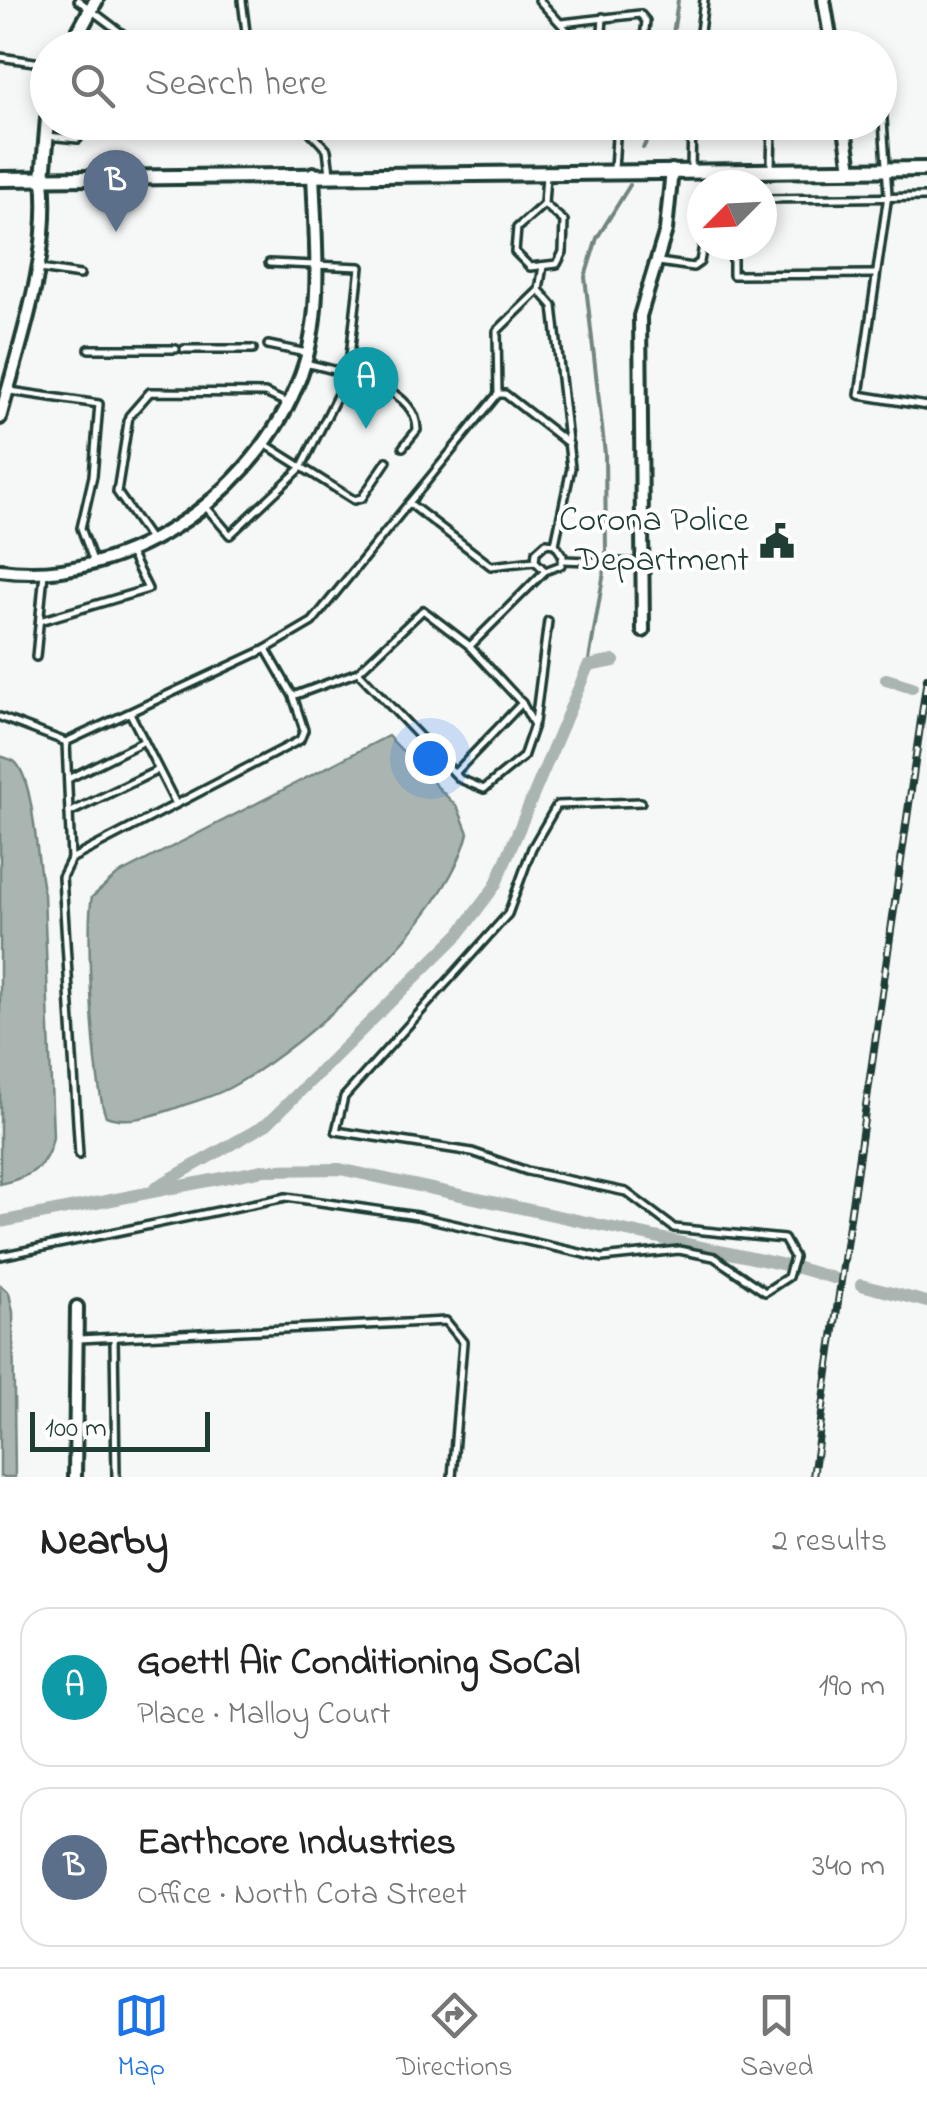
<!DOCTYPE html>
<html lang="en">
<head>
<meta charset="utf-8">
<style>
  body { margin:0; font-family:"Indie Flower",sans-serif; background:#f2f2f2; color:#222 }
  .compass { position:absolute; left:687px; top:170px; width:90px; height:90px; border-radius:50%; background:#fff; box-shadow:0 5px 15px #0003; rotate:246deg }
  .scale { position:absolute; left:30px; bottom:25px; width:180px; box-sizing:border-box; padding-left:10px; border:5px solid #1f3d34; border-top:0; font-size:28px; line-height:35px; white-space:nowrap; color:#1f3d34; -webkit-text-stroke:8px #fff; paint-order:stroke }
  .you { position:absolute; left:430px; top:758px; width:35px; height:35px; margin:-25px; border:8px solid #fff; border-radius:50%; background:#1a73e8; box-shadow:0 0 0 15px #1a73e833 }
  .badge { display:grid; place-items:center; width:65px; height:65px; border-radius:50%; background:#1a73e8; color:#fff; font-size:32px; font-weight:700 }
  .pin { position:absolute; translate:-50% -82px; filter:drop-shadow(0 2px 5px #0008) }
  .pin::after { content:''; position:absolute; top:52px; width:35px; height:30px; background:inherit; clip-path:polygon(0 0,100% 0,50% 100%) }
  .list { margin:0; padding:0; list-style:none }
  h2 { display:flex; justify-content:space-between; align-items:center; height:130px; margin:0; padding:0 40px; font-size:42px }
  h2 small { font-size:32px; font-weight:400; color:#767676 }
  .list li { display:grid; grid-template-columns:65px 1fr auto; gap:30px; align-items:center; box-sizing:border-box; height:160px; margin:0 20px 20px; padding:0 20px; border:2px solid #e0e0e0; border-radius:30px }
  .list b { display:block; font-size:38px; white-space:nowrap }
  .list p { margin:0; font-size:32px; white-space:nowrap; color:#767676 }
  .list em { font-size:32px; font-style:normal; color:#767676 }
  .icon { flex:none; width:55px; height:55px; fill:none; stroke:currentColor; stroke-width:2; stroke-linecap:round; stroke-linejoin:round }
  .map { position:relative; flex:none; width:927px; height:1477px; overflow:hidden }
  .search { position:absolute; background:#fff; box-shadow:0 5px 15px #0003; left:30px; right:30px; top:30px; height:110px; display:flex; align-items:center; gap:25px; box-sizing:border-box; padding:0 35px; border-radius:55px; color:#767676; font-size:38px }
  .sheet { height:490px; background:#fff }
  nav { display:flex; justify-content:space-around; align-items:center; box-sizing:border-box; height:140px; border-top:2px solid #e0e0e0; background:#fff; font-size:28px; color:#767676 }
  nav a { display:grid; justify-items:center; gap:5px }
  nav .on { color:#1a73e8 }
  .map>svg:first-child { display:block }
  .water { fill:#aab5b1; stroke:#72857f; stroke-width:2.5 }
  .lines { fill:none; stroke-linecap:round; stroke-linejoin:round }
  .stream { stroke:#72857f; stroke-width:4 }
  .canal { stroke:#aab5b1; stroke-width:12 }
  .service-casing { stroke:#1f3d34; stroke-width:12 }
  .minor-casing { stroke:#1f3d34; stroke-width:18 }
  .tertiary-casing { stroke:#1f3d34; stroke-width:20 }
  .service { stroke:#fff; stroke-width:5 }
  .minor { stroke:#fff; stroke-width:10 }
  .tertiary { stroke:#fff; stroke-width:12 }
  .rail-casing { stroke:#1f3d34; stroke-width:8 }
  .rail { stroke:#fff; stroke-width:4; stroke-dasharray:11; stroke-linecap:butt }
  .labels { text-anchor:middle; dominant-baseline:central; stroke-width:8; stroke-linejoin:round; paint-order:stroke }
  .poi-label { font-size:35px; fill:#1f3d34; stroke:#fff; text-anchor:end }
</style>
</head>
<body>
<div class="map">
<svg width="927" height="1477" viewBox="0 0 927 1477">
  <rect width="100%" height="100%" fill="#f6f7f7"/>
  <filter id="ink" filterUnits="userSpaceOnUse"><feTurbulence type="fractalNoise" baseFrequency=".01" numOctaves="2"/><feDisplacementMap in="SourceGraphic" scale="20" xChannelSelector="R" yChannelSelector="G"/><feConvolveMatrix kernelMatrix="1 2 1 2 8 2 1 2 1" color-interpolation-filters="sRGB"/></filter>
  <g filter="url(#ink)">
    <g class="water">
      <path d="M388 736 458 808 468 833C447 920 308 1044 231 1087 213 1097 192 1102 173 1109 152 1116 127 1124 106 1116 94 1093 85 925 92 897L117 875Z"/>
      <path d="M0 756C5 758 11 759 15 762 35 780 36 865 44 894L53 1137C47 1168 30 1177 0 1184Z"/>
      <polygon points="0,1285 9,1293 13,1312 15,1477 0,1477"/>
    </g>
    <g class="lines">
      <g class="stream">
        <polyline points="671,48 678,0"/>
        <polyline points="643,148 657,122"/>
        <polyline points="606,552 605,454 585,277 597,238 630,185"/>
        <polyline points="588,666 604,572"/>
      </g>
      <g class="canal">
        <polyline points="886,679 912,687"/>
        <polyline points="156,1187 267,1124 459,934 495,886 588,666 614,661"/>
        <polyline points="0,1222 263,1170 340,1169 785,1265"/>
        <polyline points="795,1267 833,1278"/>
        <polyline points="861,1285 927,1302"/>
      </g>
      <defs>
        <g id="service">
          <polyline points="78,0 141,48"/>
          <polyline points="242,0 248,48"/>
          <polyline points="539,0 583,48"/>
          <polyline points="562,23 640,14 646,21 643,48"/>
          <polyline points="601,48 603,17"/>
          <polyline points="698,48 704,0"/>
          <polyline points="0,57 48,64"/>
          <polyline points="880,75 888,195 859,395 927,406"/>
          <polyline points="301,122 327,150 330,173"/>
          <polyline points="47,136 78,139 80,122"/>
          <polyline points="771,166 772,125 792,122"/>
          <polyline points="614,169 617,122"/>
          <polyline points="691,170 692,122"/>
          <polyline points="762,199 927,197"/>
          <polyline points="544,204 564,221 563,252 557,264 530,267 515,252 517,228 544,204 546,175"/>
          <polyline points="733,245 733,275 876,274"/>
          <polyline points="659,262 693,267 700,262 703,245"/>
          <polyline points="543,266 539,290 553,306 571,468 555,544"/>
          <polyline points="40,269 80,275"/>
          <polyline points="268,345 307,353"/>
          <polyline points="89,349 176,349"/>
          <polyline points="184,349 253,349"/>
          <path d="M305 363C342 372 417 386 417 430L403 447"/>
          <polyline points="10,391 99,404 93,476 81,528 94,563"/>
          <polyline points="499,394 505,394 569,444"/>
          <polyline points="265,444 354,500 362,498 387,461"/>
          <polyline points="409,503 312,622 266,649 293,696 358,672 423,610 470,646 545,571 561,565 563,556 555,544"/>
          <polyline points="206,507 230,535 301,468 348,374 360,267 269,263"/>
          <polyline points="149,538 117,492 129,416 150,392 265,393 287,403"/>
          <polyline points="563,560 640,563"/>
          <polyline points="535,561 491,566 409,503 498,394 497,331 539,290"/>
          <polyline points="545,571 535,561 536,552 546,543 555,544"/>
          <polyline points="40,621 148,589 130,553"/>
          <polyline points="36,657 44,573"/>
          <polyline points="358,672 460,779 484,789 523,757 534,725 522,703 470,647"/>
          <polyline points="130,713 176,804"/>
          <polyline points="0,717 66,742 266,649"/>
          <polyline points="535,722 548,621"/>
          <polyline points="66,742 71,859 300,740 304,730 293,696"/>
          <polyline points="455,773 522,703"/>
          <polyline points="68,779 144,741"/>
          <polyline points="69,813 158,770"/>
          <polyline points="71,859 62,877 79,1155"/>
          <polyline points="0,1256 286,1197 417,1216 602,1258 679,1250 714,1257 765,1292 788,1277 794,1257 784,1239 674,1228 626,1192 527,1171 472,1152 336,1131 344,1097 508,914 532,848 557,805 641,802"/>
          <polyline points="114,1338 116,1477"/>
          <polyline points="79,1339 446,1321 463,1342 452,1477"/>
        </g>
        <g id="minor">
          <polyline points="824,0 832,48"/>
          <polyline points="844,122 851,169"/>
          <path d="M0 418C20 342 51 258 43 179"/>
          <path d="M0 570C129 588 267 486 305 363 323 304 315 235 313 173"/>
          <polyline points="643,631 640,316 666,230 672,170"/>
          <polyline points="75,1477 77,1307"/>
        </g>
        <g id="tertiary">
          <polyline points="70,48 96,0"/>
          <polyline points="0,179 927,169"/>
          <polyline points="43,179 48,118"/>
        </g>
      </defs>
      <use href="#service" class="service-casing"/>
      <use href="#minor" class="minor-casing"/>
      <use href="#tertiary" class="tertiary-casing"/>
      <use href="#service" class="service"/>
      <use href="#minor" class="minor"/>
      <use href="#tertiary" class="tertiary"/>
      <defs>
        <polyline id="rail" points="813,1477 927,678"/>
      </defs>
      <use href="#rail" class="rail-casing"/>
      <use href="#rail" class="rail"/>
    </g>
  </g>
  <defs>
    <symbol id="civic-bare" viewBox="-9 -9 18 18"><path d="M-.6-6.5H3V-4.5H.6V-3L4-1V1h2V6H-6V1h2V-1L-.6-3ZM-1.2 2.5V6h2.4V2.5Z" fill="#1f3d34" stroke="#fff" stroke-width="2.5" paint-order="stroke"/></symbol>
  </defs>
  <g fill-rule="evenodd">
    <use href="#civic-bare" x="752" y="516" width="50" height="50"/>
  </g>
  <g class="labels">
    <g class="poi-label">
      <text x="749" y="521">Corona Police<tspan x="749" dy="40">Department</tspan></text>
    </g>
  </g>
</svg>
<svg class="compass" viewBox="-18 -18 36 36"><path d="M0-13l5 13h-10z" fill="#e53935"/><path d="M0 13l5-13h-10z" fill="#767676"/></svg>
<div class="scale">100 m</div>
<div class="you"></div>
<div class="pin badge" style="left:366px;top:429px;background:#0f9aa8">A</div>
<div class="pin badge" style="left:116px;top:232px;background:#5c6f8a">B</div>
<div class="search"><svg class="icon" aria-label="search" viewBox="0 0 24 24"><circle cx="10" cy="10" r="6"/><path d="M15 15l6 6"/></svg>Search here</div>
</div>
<section class="sheet">
<h2>Nearby<small>2 results</small></h2>
<ul class="list">
<li><span class="badge" style="background:#0f9aa8">A</span><div><b>Goettl Air Conditioning SoCal</b><p>Place · Malloy Court</p></div><em>190 m</em></li>
<li><span class="badge" style="background:#5c6f8a">B</span><div><b>Earthcore Industries</b><p>Office · North Cota Street</p></div><em>340 m</em></li>
</ul>
</section>
<nav>
<a class="on"><svg class="icon" aria-label="map" viewBox="0 0 24 24"><path d="M3 6l6-2 6 2 6-2v14l-6 2-6-2-6 2zM9 4v14M15 6v14"/></svg>Map</a>
<a><svg class="icon" aria-label="directions" viewBox="0 0 24 24"><path d="M12 3l9 9-9 9-9-9zM9 14v-3h6M13 9l2 2-2 2"/></svg>Directions</a>
<a><svg class="icon" aria-label="saved" viewBox="0 0 24 24"><path d="M7 4h10v16l-5-4-5 4z"/></svg>Saved</a>
</nav>
</body>
</html>
